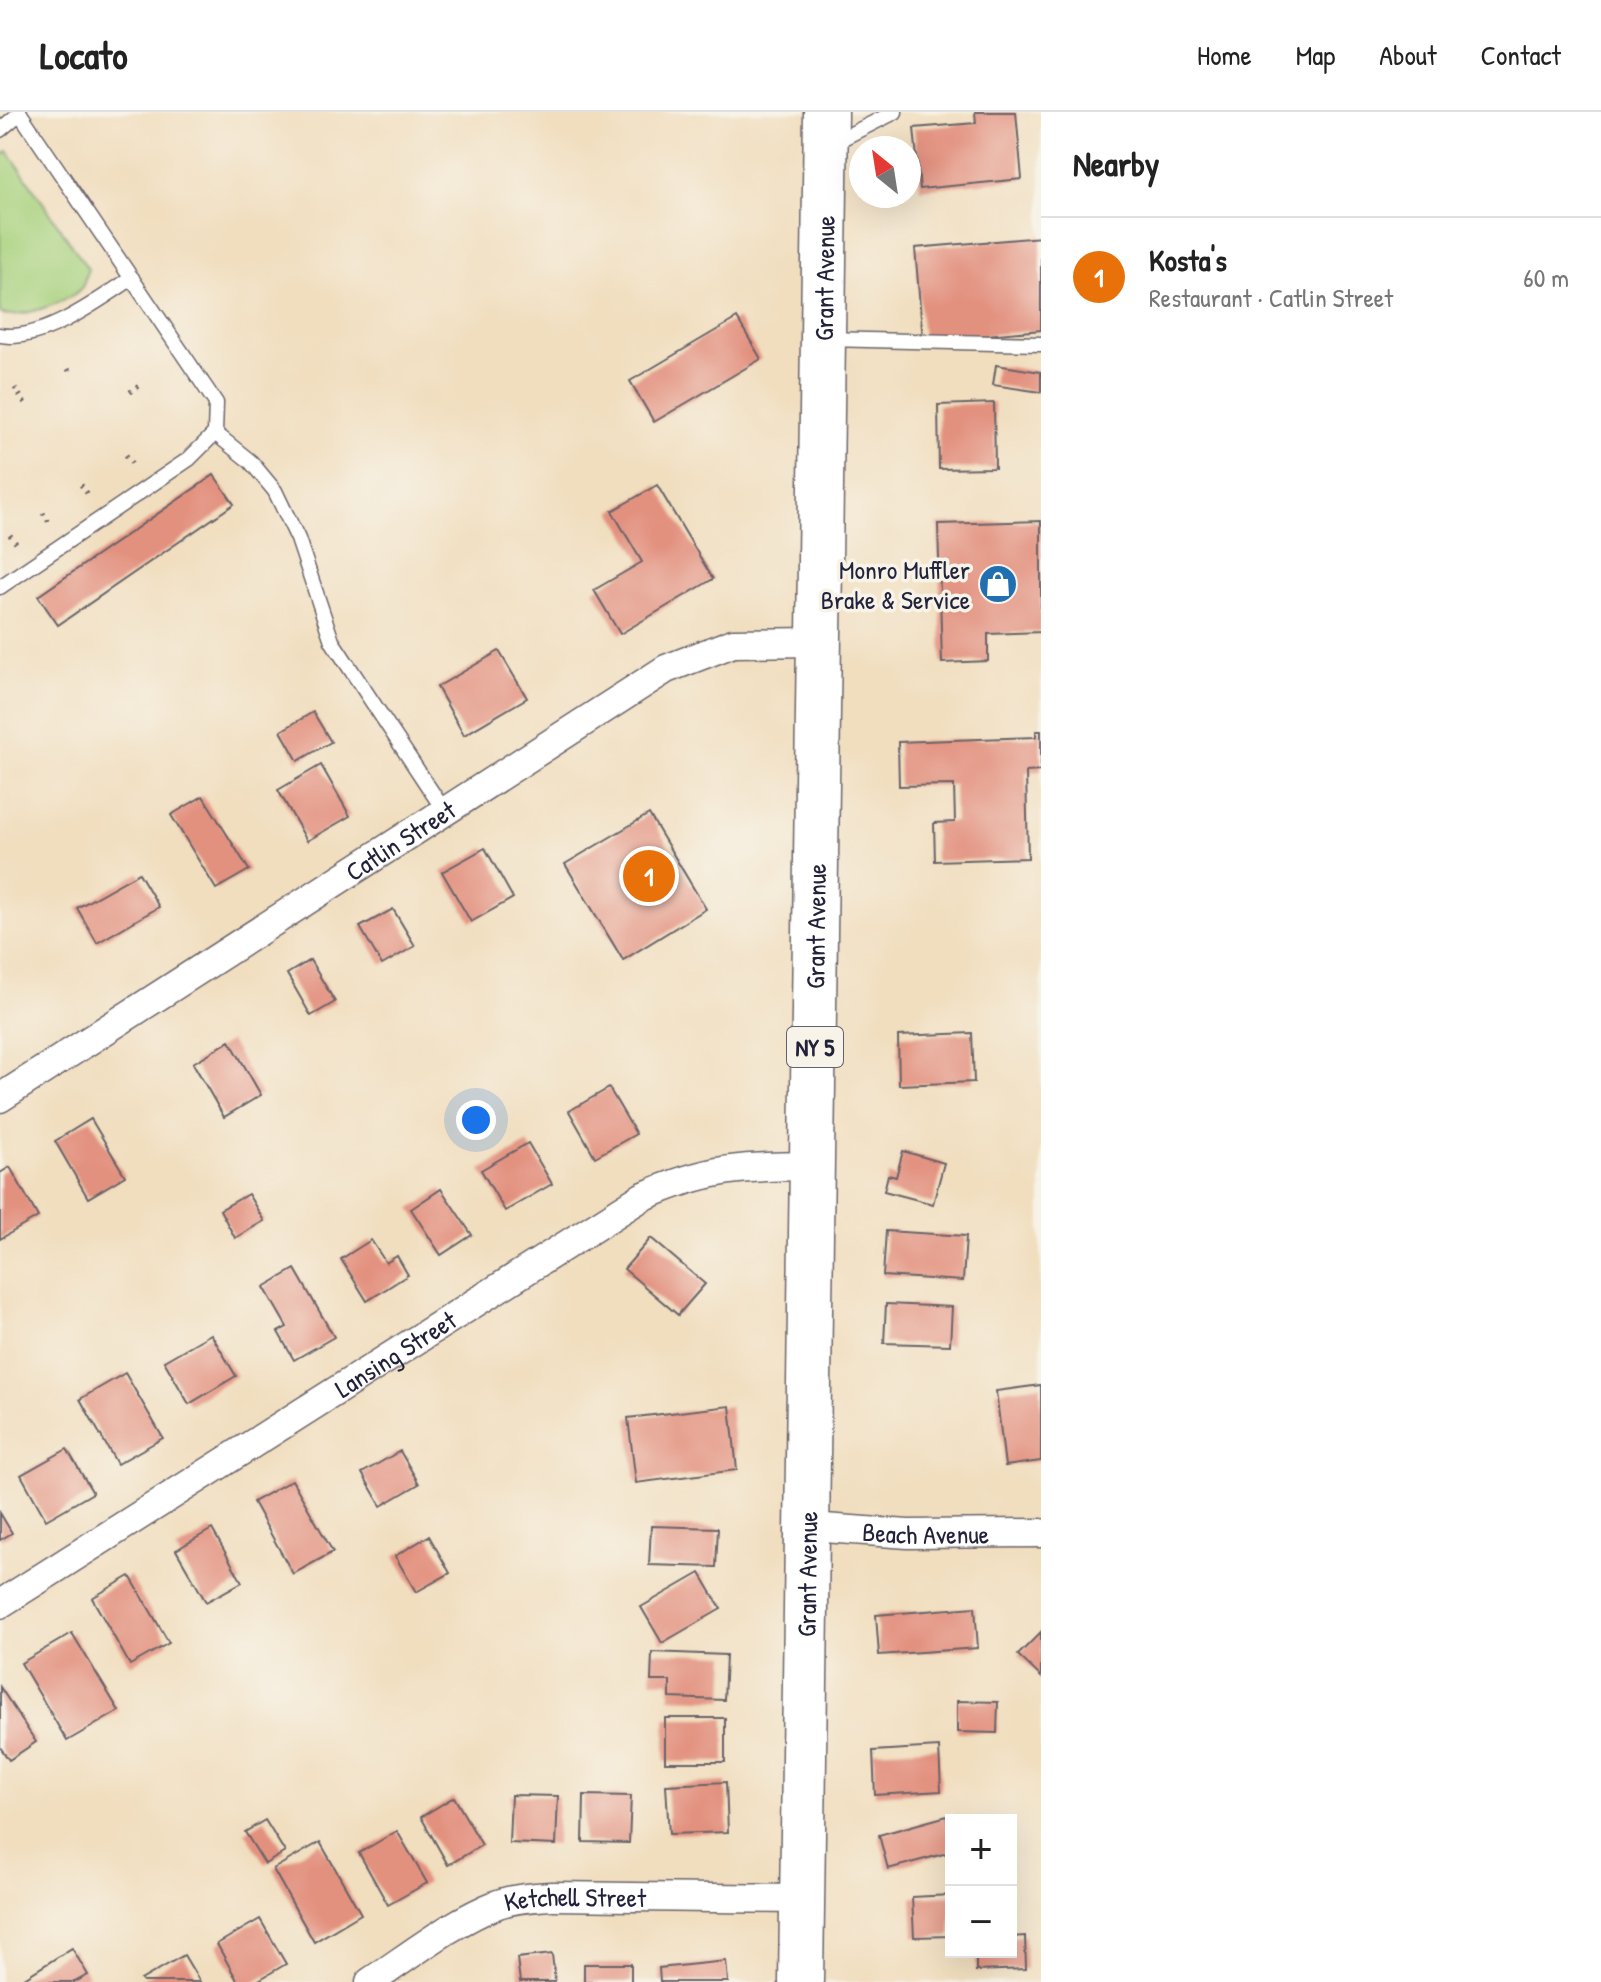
<!DOCTYPE html>
<html lang="en">
<head>
<meta charset="utf-8">
<style>
  body { margin:0; font-family:"Patrick Hand",sans-serif; background:#f2f2f2; color:#222 }
  .controls { position:absolute; right:24px; bottom:24px; display:grid; overflow:hidden; border-radius:0px; box-shadow:0 8px 32px #0002 }
  .controls button { width:72px; height:72px; display:grid; place-items:center; padding:0; border:0; border-bottom:2px solid #e0e0e0; background:#fff; color:#222; font:40px sans-serif }
  .compass { position:absolute; left:849px; top:24px; width:72px; height:72px; border-radius:50%; background:#fff; box-shadow:0 8px 32px #0002; rotate:330deg }
  .you { position:absolute; left:476px; top:1008px; width:28px; height:28px; margin:-20px; border:6px solid #fff; border-radius:50%; background:#1a73e8; box-shadow:0 0 0 12px #1a73e833 }
  .badge { display:grid; place-items:center; width:52px; height:52px; border-radius:50%; background:#ea580c; color:#fff; font-size:26px; font-weight:700 }
  .pin { position:absolute; translate:-50% -50%; border:4px solid #fff; box-shadow:0 2px 8px #0006 }
  .list { margin:0; padding:0; list-style:none }
  h2 { display:flex; justify-content:space-between; align-items:center; height:104px; margin:0; padding:0 32px; font-size:34px }
  h2 small { font-size:26px; font-weight:400; color:#767676 }
  .list li { display:grid; grid-template-columns:52px 1fr auto; gap:24px; align-items:center; box-sizing:border-box; height:120px; padding:0 32px; border-top:2px solid #e0e0e0 }
  .list b { display:block; font-size:30px; white-space:nowrap }
  .list p { margin:0; font-size:26px; white-space:nowrap; color:#767676 }
  .list em { font-size:26px; font-style:normal; color:#767676 }
  .map { position:relative; flex:none; width:1041px; height:1870px; overflow:hidden }
  header { display:flex; align-items:center; gap:48px; box-sizing:border-box; height:112px; padding:0 40px; background:#fff; border-bottom:2px solid #e0e0e0 }
  header strong { font-size:38px }
  nav { display:flex; gap:44px; margin-inline-start:auto; font-size:28px }
  main { display:flex }
  aside { flex:1; background:#fff }
  .map>svg:first-child { display:block }
  .green { fill:#a7d17d; stroke:#647a5c; stroke-width:2 }
  .building { fill:#e3917f }
  .lines { fill:none; stroke-linecap:round; stroke-linejoin:round }
  .service-casing { stroke:#6a6469; stroke-width:17 }
  .minor-casing { stroke:#6a6469; stroke-width:31 }
  .trunk-casing { stroke:#6a6469; stroke-width:47 }
  .path { stroke:#6a6469; stroke-width:5; stroke-dasharray:2 6; stroke-linecap:butt }
  .service { stroke:#fff; stroke-width:14 }
  .minor { stroke:#fff; stroke-width:28 }
  .trunk { stroke:#fff; stroke-width:44 }
  .labels { text-anchor:middle; dominant-baseline:central; stroke-width:7; stroke-linejoin:round; paint-order:stroke }
  .shield { fill:#f7f3e8; stroke:#62616f; stroke-width:2 }
  .shield-label { font-size:24px; font-weight:bold; fill:#22223b }
  .street-label { font-size:26px; fill:#22223b; stroke:#f7f3e8 }
  .poi-label { font-size:26px; fill:#22223b; stroke:#f7f3e8; text-anchor:end }
</style>
</head>
<body>
<header>
<strong>Locato</strong>
<nav><a>Home</a><a>Map</a><a>About</a><a>Contact</a></nav>
</header>
<main>
<div class="map">
<svg width="1041" height="1870" viewBox="0 0 1041 1870">
  <rect width="100%" height="100%" fill="#f7f3e8"/>
  <filter id="ink" filterUnits="userSpaceOnUse"><feTurbulence type="fractalNoise" baseFrequency=".0125" numOctaves="2"/><feDisplacementMap in="SourceGraphic" scale="16" xChannelSelector="R" yChannelSelector="G"/><feConvolveMatrix kernelMatrix="1 2 1 2 8 2 1 2 1" color-interpolation-filters="sRGB"/></filter>
  <filter id="wash" filterUnits="userSpaceOnUse"><feTurbulence type="fractalNoise" baseFrequency=".006" numOctaves="4" result="noise"/><feDisplacementMap in="SourceGraphic" scale="32" xChannelSelector="R" yChannelSelector="G"/><feGaussianBlur stdDeviation="1.8" result="paint"/><feColorMatrix in="noise" values="0 0 0 0 0 0 0 0 0 0 0 0 0 0 0 0 0 1.4 0 .05"/><feComposite in="paint" operator="in"/></filter>
  <g filter="url(#wash)">
    <rect width="100%" height="100%" fill="#f1debf"/>
    <path class="green" d="M8 39 88 157C86 162 85 170 82 175 73 189 14 209 0 201V46Z"/>
    <g id="blocks">
      <g class="building">
        <polygon points="975,0 1016,0 1022,67 920,77 914,16 976,11"/>
        <polygon points="1041,125 1041,218 923,229 915,136"/>
        <polygon points="737,206 761,247 654,310 630,269"/>
        <polygon points="996,253 1041,260 1041,280 993,273"/>
        <polygon points="994,291 995,356 939,357 938,293"/>
        <polygon points="214,363 234,392 58,513 38,484"/>
        <polygon points="657,373 713,467 620,522 594,478 642,450 612,399"/>
        <polygon points="1041,409 1041,520 988,522 988,549 942,551 938,412"/>
        <polygon points="499,539 527,586 464,623 437,575"/>
        <polygon points="313,600 331,630 298,649 281,619"/>
        <polygon points="1036,619 1041,619 1041,659 1026,660 1028,746 935,749 934,711 955,710 954,673 899,674 898,630 1036,625"/>
        <polygon points="321,653 350,704 307,729 278,678"/>
        <polygon points="203,684 249,758 216,777 171,703"/>
        <polygon points="649,702 706,797 623,848 565,752"/>
        <polygon points="485,736 513,786 471,810 442,760"/>
        <polygon points="139,761 159,795 97,831 77,796"/>
        <polygon points="393,797 415,834 382,853 360,815"/>
        <polygon points="310,848 335,890 311,904 287,862"/>
        <polygon points="972,921 974,970 899,973 898,924"/>
        <polygon points="230,929 261,983 224,1005 193,951"/>
        <polygon points="609,976 636,1022 595,1045 569,999"/>
        <polygon points="91,1007 125,1064 88,1086 55,1029"/>
        <polygon points="528,1031 552,1072 505,1099 481,1058"/>
        <polygon points="903,1039 944,1051 933,1092 884,1079 888,1063 896,1065"/>
        <polygon points="10,1055 38,1105 0,1127 0,1061"/>
        <polygon points="441,1077 472,1123 441,1143 411,1097"/>
        <polygon points="248,1082 264,1109 235,1126 220,1098"/>
        <polygon points="886,1119 966,1124 963,1169 883,1164"/>
        <polygon points="651,1126 705,1172 678,1203 624,1157"/>
        <polygon points="371,1128 386,1151 397,1144 408,1163 367,1189 341,1147"/>
        <polygon points="295,1157 334,1225 294,1248 278,1220 287,1215 264,1175"/>
        <polygon points="886,1192 952,1195 950,1233 884,1231"/>
        <polygon points="211,1222 236,1264 189,1292 164,1249"/>
        <polygon points="125,1261 163,1326 117,1352 80,1287"/>
        <polygon points="1041,1273 1041,1349 1005,1354 996,1279"/>
        <polygon points="730,1294 737,1358 636,1371 628,1306"/>
        <polygon points="67,1337 93,1381 46,1408 21,1363"/>
        <polygon points="400,1339 419,1372 381,1394 362,1361"/>
        <polygon points="292,1368 333,1440 293,1462 253,1390"/>
        <polygon points="0,1401 12,1421 0,1428"/>
        <polygon points="651,1414 718,1416 716,1455 649,1453"/>
        <polygon points="212,1417 242,1470 206,1490 176,1438"/>
        <polygon points="429,1424 450,1461 416,1480 395,1444"/>
        <polygon points="700,1461 721,1497 662,1531 641,1495"/>
        <polygon points="130,1464 169,1531 130,1553 92,1486"/>
        <polygon points="975,1495 978,1536 879,1543 876,1503"/>
        <polygon points="1041,1520 1041,1565 1018,1543"/>
        <polygon points="72,1521 119,1599 67,1629 21,1551"/>
        <polygon points="652,1540 726,1543 724,1588 670,1586 670,1569 651,1569"/>
        <polygon points="0,1575 36,1630 9,1648 0,1635"/>
        <polygon points="957,1589 998,1590 997,1621 957,1620"/>
        <rect x="665" y="1606" width="60" height="44"/>
        <polygon points="939,1635 941,1679 875,1683 873,1639"/>
        <polygon points="726,1670 728,1720 669,1722 666,1673"/>
        <polygon points="511,1683 558,1684 556,1733 509,1731"/>
        <polygon points="584,1683 631,1684 629,1731 583,1730"/>
        <polygon points="454,1685 482,1733 448,1753 421,1705"/>
        <polygon points="947,1704 951,1740 888,1757 879,1723"/>
        <polygon points="265,1708 285,1740 265,1752 245,1720"/>
        <polygon points="397,1719 427,1771 388,1793 359,1741"/>
        <polygon points="320,1730 361,1802 314,1830 273,1757"/>
        <polygon points="951,1783 951,1824 914,1825 912,1785"/>
        <polygon points="260,1807 286,1852 255,1870 238,1870 217,1832"/>
        <polygon points="1025,1824 1026,1857 976,1859 976,1840 1011,1840 1011,1825"/>
        <polygon points="72,1836 88,1863 75,1870 18,1870"/>
        <polygon points="552,1842 555,1870 520,1870 517,1846"/>
        <polygon points="184,1843 200,1870 143,1870 141,1868"/>
        <polygon points="726,1849 728,1870 660,1870 659,1856"/>
        <rect x="584" y="1852" width="47" height="18"/>
      </g>
    </g>
  </g>
  <g filter="url(#ink)">
    <use href="#blocks" fill-opacity="0" stroke="#6a6469" stroke-width="2"/>
    <g class="lines">
      <defs>
        <g id="service">
          <polyline points="0,18 20,1"/>
          <polyline points="833,31 895,0"/>
          <path d="M0 223C41 231 99 188 132 166"/>
          <polyline points="825,227 1041,232"/>
          <polyline points="215,321 251,350 275,379 298,427 332,529 445,700"/>
          <polyline points="0,475 189,347 215,321 216,291 19,0"/>
        </g>
        <g id="minor">
          <path id="s1" d="M0 986 666 557 733 531 820 530"/>
          <path id="s2" d="M810 1415 908 1422 1041 1421"/>
          <path id="s3" d="M0 1492 642 1085C707 1056 743 1054 813 1054"/>
          <path id="s4" d="M370 1870C411 1843 452 1810 498 1792 515 1786 535 1785 553 1784L802 1787"/>
        </g>
        <g id="trunk">
          <path id="s5" d="M801 1870 826 0"/>
        </g>
      </defs>
      <use href="#service" class="service-casing"/>
      <use href="#minor" class="minor-casing"/>
      <use href="#trunk" class="trunk-casing"/>
      <g class="path">
        <polyline points="68,257 72,264"/>
        <polyline points="15,276 26,293"/>
        <polyline points="130,280 142,272"/>
        <polyline points="126,343 134,355"/>
        <polyline points="81,373 90,385"/>
        <polyline points="43,401 50,412"/>
        <polyline points="10,423 18,434"/>
      </g>
      <use href="#service" class="service"/>
      <use href="#minor" class="minor"/>
      <use href="#trunk" class="trunk"/>
    </g>
  </g>
  <defs>
    <symbol id="shop-disc" viewBox="-11 -11 22 22"><circle r="9.5" fill="#1f6fb2" stroke="#f7f3e8"/><path d="M-5-2.5h2.3a2.7 3.5 0 0 1 5.4 0H5L5.5 6h-11ZM-1.5-2.5h3a1.5 2.3 0 0 0-3 0Z" fill="#fff"/></symbol>
  </defs>
  <g fill-rule="evenodd">
    <use href="#shop-disc" x="976" y="450" width="44" height="44"/>
  </g>
  <g class="labels">
    <rect class="shield" x="787" y="915" width="56" height="40" rx="6"/>
    <g class="shield-label">
      <text x="815" y="935">NY 5</text>
    </g>
    <g class="street-label">
      <text stroke="none"><textPath href="#s5" startOffset="1704">Grant Avenue</textPath></text>
      <text stroke="none"><textPath href="#s1" startOffset="476">Catlin Street</textPath></text>
      <text stroke="none"><textPath href="#s5" startOffset="1056">Grant Avenue</textPath></text>
      <text stroke="none"><textPath href="#s3" startOffset="468">Lansing Street</textPath></text>
      <text stroke="none"><textPath href="#s2" startOffset="116">Beach Avenue</textPath></text>
      <text stroke="none"><textPath href="#s5" startOffset="408">Grant Avenue</textPath></text>
      <text stroke="none"><textPath href="#s4" startOffset="228">Ketchell Street</textPath></text>
    </g>
    <g class="poi-label">
      <text x="970" y="457">Monro Muffler<tspan x="970" dy="30">Brake &amp; Service</tspan></text>
    </g>
  </g>
</svg>
<div class="controls">
<button>+</button>
<button>−</button>
</div>
<svg class="compass" viewBox="-18 -18 36 36"><path d="M0-13l5 13h-10z" fill="#e53935"/><path d="M0 13l5-13h-10z" fill="#767676"/></svg>
<div class="you"></div>
<div class="pin badge" style="left:649px;top:764px;background:#e8710a">1</div>
</div>
<aside>
<h2>Nearby<small></small></h2>
<ul class="list">
<li><span class="badge" style="background:#e8710a">1</span><div><b>Kosta's</b><p>Restaurant · Catlin Street</p></div><em>60 m</em></li>
</ul>
</aside>
</main>
</body>
</html>
